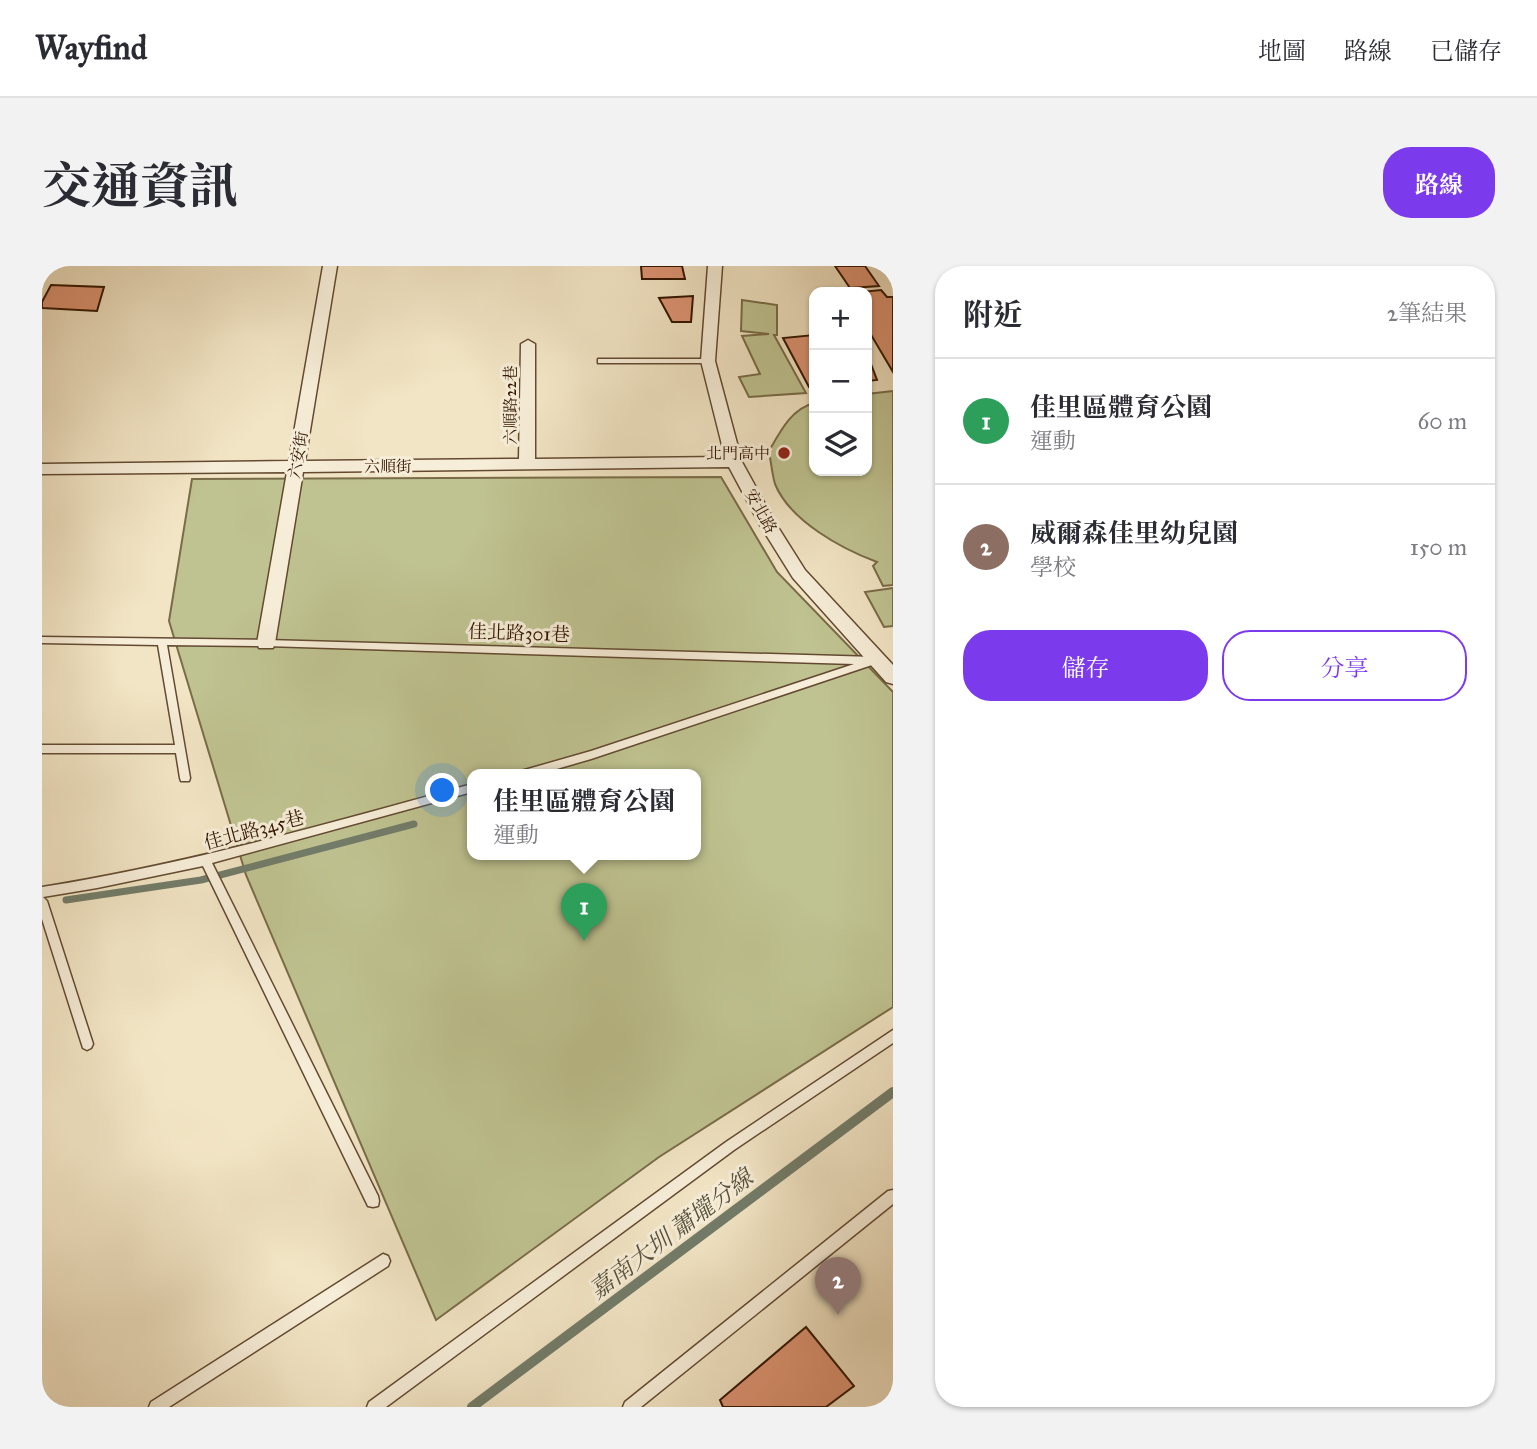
<!DOCTYPE html>
<html lang="zh-TW">
<head>
<meta charset="utf-8">
<style>
  body { margin:0; font-family:"IM FELL Great Primer","Noto Serif TC",serif; background:#f2f2f3; color:#2b2b33 }
  .controls { position:absolute; right:21px; top:21px; display:grid; overflow:hidden; border-radius:14px; box-shadow:0 2px 5px #0004 }
  .controls button { width:63px; height:63px; display:grid; place-items:center; padding:0; border:0; border-bottom:2px solid #e1e1e2; background:#fff; color:#2b2b33; font:35px sans-serif }
  .you { position:absolute; left:401px; top:525px; width:24px; height:24px; margin:-18px; border:5px solid #fff; border-radius:50%; background:#1a73e8; box-shadow:0 0 0 10px #1a73e833 }
  .badge { display:grid; place-items:center; width:46px; height:46px; border-radius:50%; background:#7c3aed; color:#fff; font-size:23px; font-weight:700 }
  .pin { position:absolute; translate:-50% -58px; filter:drop-shadow(0 2px 4px #0008) }
  .pin::after { content:''; position:absolute; top:37px; width:24px; height:21px; background:inherit; clip-path:polygon(0 0,100% 0,50% 100%) }
  .popup { position:absolute; left:425px; top:503px; width:234px; height:91px; box-sizing:border-box; display:grid; place-content:center; border-radius:14px; background:#fff; filter:drop-shadow(0 2px 5px #0005); font-size:23px; white-space:nowrap; color:#7c7c81 }
  .popup b { font-size:26px; color:#2b2b33 }
  .popup::after { content:''; position:absolute; left:50%; top:100%; margin-left:-14px; border:14px solid transparent; border-top-color:#fff }
  .list { margin:0; padding:0; list-style:none }
  h2 { display:flex; justify-content:space-between; align-items:center; height:91px; margin:0; padding:0 28px; font-size:30px }
  h2 small { font-size:23px; font-weight:400; color:#7c7c81 }
  .list li { display:grid; grid-template-columns:46px 1fr auto; gap:21px; align-items:center; box-sizing:border-box; height:126px; padding:0 28px; border-top:2px solid #e1e1e2 }
  .list b { display:block; font-size:26px; white-space:nowrap }
  .list p { margin:0; font-size:23px; white-space:nowrap; color:#7c7c81 }
  .list em { font-size:23px; font-style:normal; color:#7c7c81 }
  .actions { display:flex; gap:14px; padding:21px 28px }
  .actions a { flex:1; padding:16px 0; border:2px solid #7c3aed; border-radius:28px; text-align:center; font-size:24px; color:#7c3aed }
  .actions .main { background:#7c3aed; color:#fff }
  .icon { flex:none; width:38px; height:38px; fill:none; stroke:currentColor; stroke-width:2; stroke-linecap:round; stroke-linejoin:round }
  .map { position:relative; flex:none; width:851px; height:1141px; overflow:hidden; border-radius:28px }
  header { display:flex; align-items:center; gap:42px; box-sizing:border-box; height:98px; padding:0 35px; background:#fff; border-bottom:2px solid #e1e1e2 }
  header strong { font-size:33px }
  nav { display:flex; gap:38px; margin-inline-start:auto; font-size:24px }
  .intro { display:flex; align-items:center; justify-content:space-between; box-sizing:border-box; height:168px; padding:0 42px }
  h1 { margin:0; font-size:49px }
  .button { padding:18px 32px; border-radius:28px; background:#7c3aed; color:#fff; font-size:24px; font-weight:700 }
  main { display:flex; gap:42px; padding:0 42px }
  aside { flex:1; background:#fff; border-radius:28px; box-shadow:0 2px 5px #0004 }
  .map>svg:first-child { display:block }
  .green { fill:#bfc391; stroke:#796c48; stroke-width:2; fill-rule:evenodd }
  .lines { fill:none; stroke-linecap:round; stroke-linejoin:round }
  .stream-far1 { stroke:#727c69; stroke-width:7 }
  .stream { stroke:#727c69; stroke-width:10 }
  .building { fill:#dd9473; stroke:#331600; stroke-width:2 }
  .service-casing { stroke:#634a31; stroke-width:3 }
  .minor-casing { stroke:#634a31; stroke-width:3 }
  .service { fill:#f7eed9; fill-rule:evenodd }
  .minor { fill:#f7eed9; fill-rule:evenodd }
  .poi-dot { fill:#8f2418; stroke:#f7eed9; stroke-width:2.5 }
  .labels { text-anchor:middle; dominant-baseline:central; stroke-width:6; stroke-linejoin:round; paint-order:stroke }
  .far-street-label { font-size:16px; fill:#331600; stroke:#f7eed9 }
  .far-poi-label { font-size:16px; fill:#331600; stroke:#f7eed9; text-anchor:end }
  .street-label { font-size:19px; fill:#331600; stroke:#f7eed9 }
  .near-water-label { font-size:24px; font-style:italic; fill:#58523d; stroke:#f7eed9 }
</style>
</head>
<body>
<header>
<strong>Wayfind</strong>
<nav><a>地圖</a><a>路線</a><a>已儲存</a></nav>
</header>
<div class="intro"><h1>交通資訊</h1><a class="button">路線</a></div>
<main>
<div class="map">
<svg width="851" height="1141" viewBox="0 0 851 1141">
  <rect width="100%" height="100%" fill="#f2e5c5"/>
  <filter id="stains"><feTurbulence type="fractalNoise" baseFrequency=".00286" numOctaves="4"/><feColorMatrix values="0 0 0 0 .2 0 0 0 0 .09 0 0 0 0 .02 0 0 0 .5 -.17"/></filter>
  <radialGradient id="worn" r=".72"><stop offset=".6" stop-color="#630" stop-opacity="0"/><stop offset="1" stop-color="#630" stop-opacity=".3"/></radialGradient>
  <g class="green">
    <polygon points="700,34 735,39 735,69 732,69 764,127 707,131 697,111 718,108 700,70 727,68 699,65"/>
    <path d="M851 125V319L841 320 831 300 835 296C800 283 748 255 733 218 730 208 729 196 727 185 738 166 749 143 772 137V205H825V128Z"/>
    <path d="M679 211 735 306 851 426V741L617 891 394 1054 204 609 127 355 150 213ZM430 509H654V589H430Z"/>
    <polygon points="851,322 851,360 842,361 823,326"/>
  </g>
  <g class="lines">
    <polyline class="stream-far1" points="24,634 159,614 372,558"/>
    <polyline class="stream" points="430,1141 851,826"/>
  </g>
  <g class="building">
    <polygon points="599,0 640,0 643,13 600,13"/>
    <polygon points="793,0 823,0 837,20 808,22"/>
    <polygon points="9,19 62,21 55,45 0,42 0,36"/>
    <polygon points="839,24 845,31 851,31 851,106 825,62 825,26 819,26"/>
    <polygon points="651,30 649,56 630,56 617,32"/>
    <polygon points="772,69 772,121 767,121 741,72"/>
    <polygon points="825,90 827,93 835,114 825,115"/>
    <polygon points="764,1061 812,1120 784,1141 681,1141 678,1134"/>
  </g>
  <g class="lines">
    <defs>
      <g id="service">
        <polygon points="556,93 666,93 670,95 666,97 556,97"/>
        <polygon points="0,371 224,374 833,391 838,395 836,397 549,493 494,509 474,509 479,505 549,485 812,398 224,380 125,379 148,512 147,515 139,515 138,512 134,487 0,487 0,479 133,479 116,379 0,377"/>
        <path d="M430 518V526L170 597 336 930 337 935 336 940 331 941 326 940 161 600 55 622 1 631 5 635 51 778 49 782 45 784 41 782 0 653V621C146 598 288 557 430 518Z"/>
        <polygon points="851,764 851,777 692,884 344,1141 325,1141 327,1136 684,876"/>
        <polygon points="851,924 851,938 599,1141 581,1141 583,1136 846,925"/>
        <polygon points="341,988 346,990 348,995 346,1000 127,1141 107,1141 109,1136"/>
      </g>
      <polygon id="minor" points="281,0 295,0 263,195 477,193 479,78 486,74 493,78 493,193 683,191 659,95 666,0 680,0 673,95 700,196 734,258 763,304 851,399 851,418 844,416 751,312 718,259 687,201 261,206 233,377 231,382 217,382 215,377 245,206 0,208 0,198 247,195"/>
    </defs>
    <use href="#service" class="service-casing"/>
    <use href="#minor" class="minor-casing"/>
    <use href="#service" class="service"/>
    <use href="#minor" class="minor"/>
  </g>
  <circle class="poi-dot" cx="742" cy="187" r="7"/>
  <g class="labels">
    <g class="far-street-label">
      <text transform="translate(468 139) rotate(-90)">六順路22巷</text>
      <text transform="translate(256 189) rotate(-80)">六安街</text>
      <text x="346" y="200">六順街</text>
      <text transform="translate(719 245) rotate(61)">安北路</text>
    </g>
    <g class="far-poi-label">
      <text x="728" y="187">北門高中</text>
    </g>
    <g class="street-label">
      <text transform="translate(477 367) rotate(2)">佳北路301巷</text>
      <text transform="translate(212 564) rotate(-15)">佳北路345巷</text>
    </g>
    <g class="near-water-label">
      <text transform="translate(629 968) rotate(-37)">嘉南大圳 蕭壠分線</text>
    </g>
  </g>
  <rect width="100%" height="100%" filter="url(#stains)"/>
  <rect width="100%" height="100%" fill="url(#worn)"/>
</svg>
<div class="controls">
<button>+</button>
<button>−</button>
<button><svg class="icon" aria-label="layers" viewBox="0 0 24 24"><path d="M12 4l9 5-9 5-9-5zM3 14l9 5 9-5"/></svg></button>
</div>
<div class="you"></div>
<div class="pin badge" style="left:542px;top:675px;background:#2e9e5b">1</div>
<div class="popup"><b>佳里區體育公園</b>運動</div>
<div class="pin badge" style="left:796px;top:1049px;background:#8d6e63">2</div>
</div>
<aside>
<h2>附近<small>2筆結果</small></h2>
<ul class="list">
<li><span class="badge" style="background:#2e9e5b">1</span><div><b>佳里區體育公園</b><p>運動</p></div><em>60 m</em></li>
<li><span class="badge" style="background:#8d6e63">2</span><div><b>威爾森佳里幼兒園</b><p>學校</p></div><em>150 m</em></li>
</ul>
<div class="actions"><a class="main">儲存</a><a>分享</a></div>
</aside>
</main>
</body>
</html>
